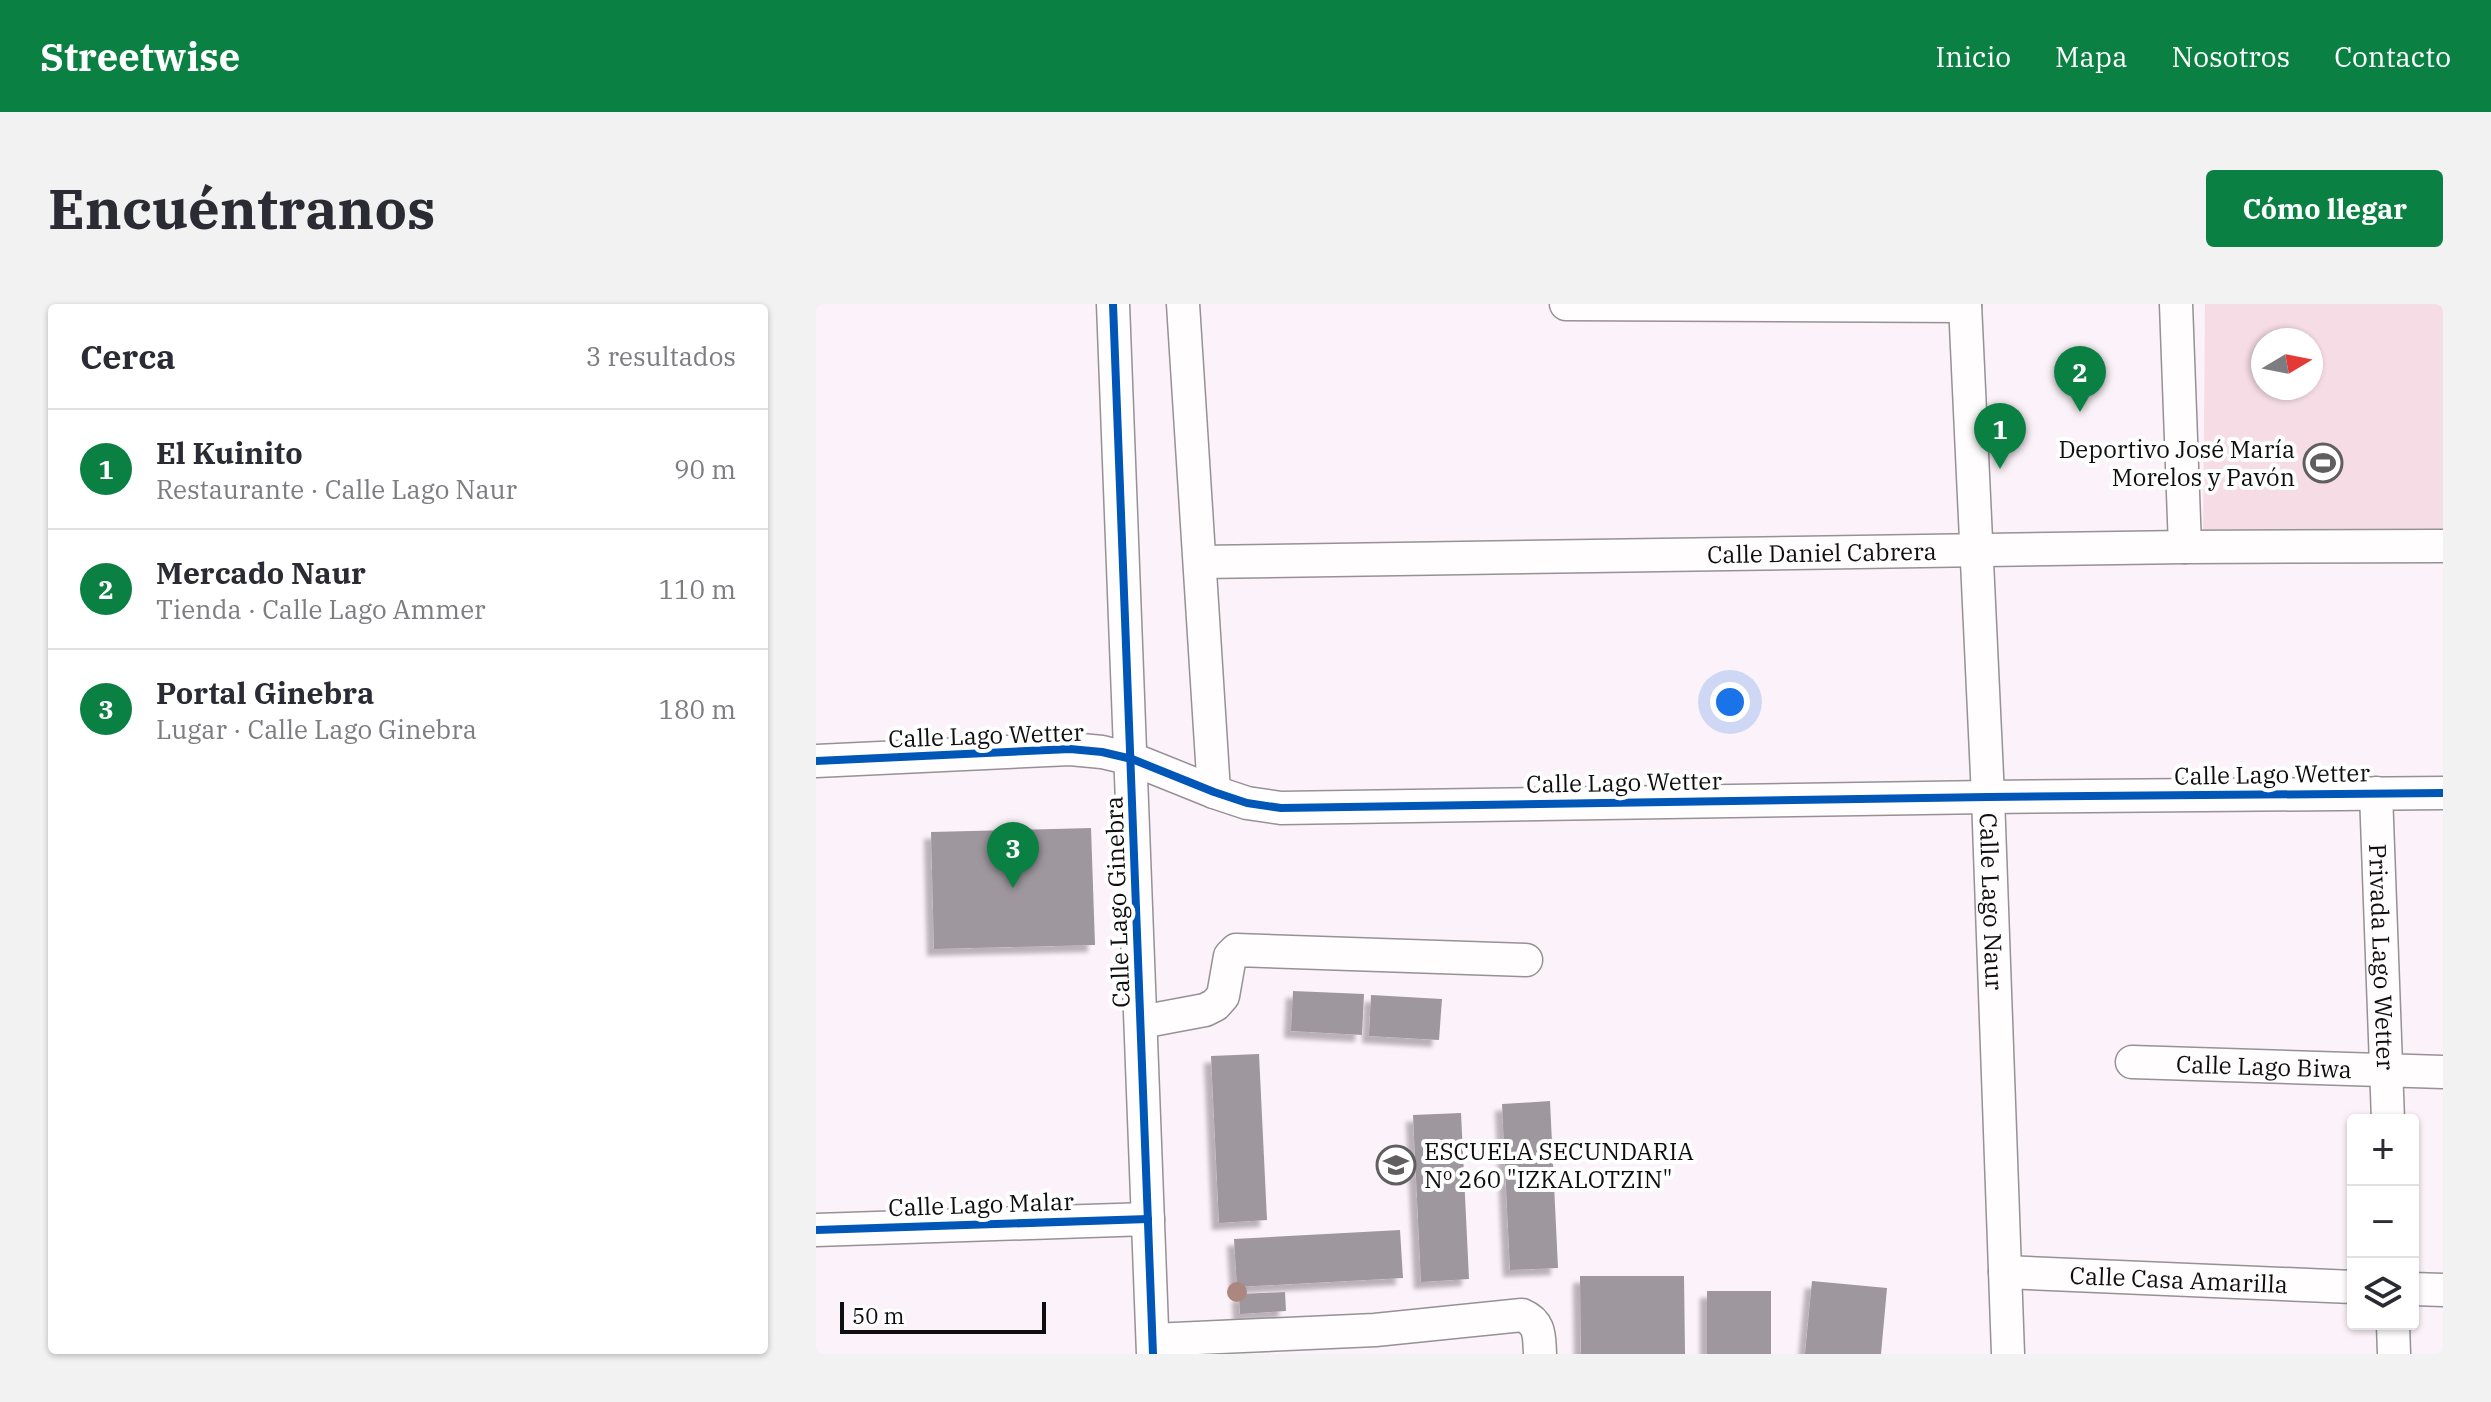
<!DOCTYPE html>
<html lang="es">
<head>
<meta charset="utf-8">
<style>
  body { margin:0; font-family:"IBM Plex Serif",serif; background:#f2f2f3; color:#2b2b33 }
  .controls { position:absolute; right:24px; bottom:24px; display:grid; overflow:hidden; border-radius:8px; box-shadow:0 2px 6px #0004 }
  .controls button { width:72px; height:72px; display:grid; place-items:center; padding:0; border:0; border-bottom:2px solid #e1e1e2; background:#fff; color:#2b2b33; font:40px sans-serif }
  .compass { position:absolute; left:1435px; top:24px; width:72px; height:72px; border-radius:50%; background:#fff; box-shadow:0 2px 6px #0004; rotate:80deg }
  .scale { position:absolute; left:24px; bottom:20px; width:206px; box-sizing:border-box; padding-left:8px; border:4px solid #0e0e0e; border-top:0; font-size:22px; line-height:28px; white-space:nowrap; color:#0e0e0e; -webkit-text-stroke:6px #fff; paint-order:stroke }
  .you { position:absolute; left:914px; top:398px; width:28px; height:28px; margin:-20px; border:6px solid #fff; border-radius:50%; background:#1a73e8; box-shadow:0 0 0 12px #1a73e833 }
  .badge { display:grid; place-items:center; width:52px; height:52px; border-radius:50%; background:#0b8043; color:#fff; font-size:26px; font-weight:700 }
  .pin { position:absolute; translate:-50% -66px; filter:drop-shadow(0 2px 4px #0008) }
  .pin::after { content:''; position:absolute; top:42px; width:28px; height:24px; background:inherit; clip-path:polygon(0 0,100% 0,50% 100%) }
  .list { margin:0; padding:0; list-style:none }
  h2 { display:flex; justify-content:space-between; align-items:center; height:104px; margin:0; padding:0 32px; font-size:34px }
  h2 small { font-size:26px; font-weight:400; color:#7c7c81 }
  .list li { display:grid; grid-template-columns:52px 1fr auto; gap:24px; align-items:center; box-sizing:border-box; height:120px; padding:0 32px; border-top:2px solid #e1e1e2 }
  .list b { display:block; font-size:30px; white-space:nowrap }
  .list p { margin:0; font-size:26px; white-space:nowrap; color:#7c7c81 }
  .list em { font-size:26px; font-style:normal; color:#7c7c81 }
  .icon { flex:none; width:44px; height:44px; fill:none; stroke:currentColor; stroke-width:2; stroke-linecap:round; stroke-linejoin:round }
  .map { position:relative; flex:none; width:1627px; height:1050px; overflow:hidden; border-radius:8px }
  header { display:flex; align-items:center; gap:48px; box-sizing:border-box; height:112px; padding:0 40px; background:#0b8043; color:#fff }
  header strong { font-size:38px }
  nav { display:flex; gap:44px; margin-inline-start:auto; font-size:28px }
  .intro { display:flex; align-items:center; justify-content:space-between; box-sizing:border-box; height:192px; padding:0 48px }
  h1 { margin:0; font-size:56px }
  .button { padding:20px 36px; border-radius:8px; background:#0b8043; color:#fff; font-size:28px; font-weight:700 }
  main { display:flex; gap:48px; padding:0 48px }
  aside { flex:1; background:#fff; border-radius:8px; box-shadow:0 2px 6px #0004 }
  .map>svg:first-child { display:block }
  .pitch { fill:#f6dce4; fill-rule:evenodd }
  .building { fill:#9e989e; filter:url(#shadow) }
  .lines { fill:none; stroke-linecap:round; stroke-linejoin:round }
  .minor-casing { stroke:#959194; stroke-width:35 }
  .minor { stroke:#fffdfe; stroke-width:32 }
  .cycleway-casing { stroke:#fff; stroke-width:13 }
  .cycleway { stroke:#0057b8; stroke-width:8 }
  .tree { fill:#ab877f }
  .labels { text-anchor:middle; dominant-baseline:central; stroke-width:8; stroke-linejoin:round; paint-order:stroke }
  .poi-label { font-size:24px; fill:#0e0e0e; stroke:#fff; text-anchor:end }
  .street-label { font-size:24px; fill:#0e0e0e; stroke:#fff }
</style>
</head>
<body>
<header>
<strong>Streetwise</strong>
<nav><a>Inicio</a><a>Mapa</a><a>Nosotros</a><a>Contacto</a></nav>
</header>
<div class="intro"><h1>Encuéntranos</h1><a class="button">Cómo llegar</a></div>
<main>
<aside>
<h2>Cerca<small>3 resultados</small></h2>
<ul class="list">
<li><span class="badge">1</span><div><b>El Kuinito</b><p>Restaurante · Calle Lago Naur</p></div><em>90 m</em></li>
<li><span class="badge">2</span><div><b>Mercado Naur</b><p>Tienda · Calle Lago Ammer</p></div><em>110 m</em></li>
<li><span class="badge">3</span><div><b>Portal Ginebra</b><p>Lugar · Calle Lago Ginebra</p></div><em>180 m</em></li>
</ul>
</aside>
<div class="map">
<svg width="1627" height="1050" viewBox="0 0 1627 1050">
  <defs>
    <filter id="shadow"><feDropShadow dx="-7" dy="7" stdDeviation="2" flood-color="#0004"/></filter>
  </defs>
  <rect width="100%" height="100%" fill="#fcf2f9"/>
  <path class="pitch" d="M1389 0H1627V234L1387 236ZM1447 36H1495V84H1447Z"/>
  <g class="building">
    <polygon points="275,524 279,641 118,645 115,528"/>
    <polygon points="477,687 548,690 546,731 475,727"/>
    <polygon points="555,691 626,695 623,736 553,732"/>
    <polygon points="443,750 451,916 403,919 395,752"/>
    <polygon points="734,797 742,964 694,966 686,800"/>
    <polygon points="645,809 653,975 605,978 597,811"/>
    <polygon points="584,926 587,974 421,983 418,935"/>
    <polygon points="764,972 868,972 869,1050 765,1050"/>
    <polygon points="996,977 1071,984 1065,1050 989,1050"/>
    <rect x="891" y="987" width="64" height="63"/>
    <polygon points="469,988 470,1007 424,1010 423,990"/>
  </g>
  <g class="lines">
    <defs>
      <g id="minor">
        <polyline points="297,0 337,1050"/>
        <polyline points="367,0 398,488"/>
        <polyline points="750,0 1149,2"/>
        <path id="s1" d="M1149 0 1172 493 1192 1050"/>
        <polyline points="1360,0 1369,243"/>
        <path id="s2" d="M384 258 1369 243 1627 242"/>
        <polyline points="0,457 254,445 286,448 316,455 398,488 431,499 465,504 1172,493 1627,489"/>
        <path id="s3" d="M1560 489 1572 816"/>
        <polyline points="325,718 389,706 399,701 407,692 414,652 420,646 710,656"/>
        <path id="s4" d="M1316 758 1627 768"/>
        <polyline points="0,926 332,915"/>
        <path id="s5" d="M1189 968 1537 983"/>
        <polyline points="1597,985 1627,986"/>
        <polyline points="1577,1020 1578,1050"/>
        <path d="M337 1036 559 1026 706 1011C725 1019 723 1033 724 1050"/>
      </g>
    </defs>
    <use href="#minor" class="minor-casing"/>
    <use href="#minor" class="minor"/>
    <defs>
      <g id="cycleway">
        <polyline points="297,0 337,1050"/>
        <polyline points="0,457 254,445 286,448 316,455 398,488 431,499 465,504 1172,493 1627,489"/>
        <polyline points="0,926 332,915"/>
      </g>
    </defs>
    <use href="#cycleway" class="cycleway-casing"/>
    <use href="#cycleway" class="cycleway"/>
  </g>
  <circle class="tree" cx="421" cy="988" r="10"/>
  <defs>
    <symbol id="stadium-ring" viewBox="-11 -11 22 22"><circle r="9.5" fill="#fff" stroke="#615e60" stroke-width="1.5"/><path d="M0-5a6.5 5 0 1 0 0 10a6.5 5 0 1 0 0-10ZM-3.5-1.8h7v3.6h-7Z" fill="#615e60"/></symbol>
    <symbol id="school-ring" viewBox="-11 -11 22 22"><circle r="9.5" fill="#fff" stroke="#615e60" stroke-width="1.5"/><path d="M0-5L7-2L0 1L-7-2ZM-4 1L0 2.5L4 1V4Q0 6-4 4Z" fill="#615e60"/></symbol>
  </defs>
  <g fill-rule="evenodd">
    <use href="#stadium-ring" x="1485" y="137" width="44" height="44"/>
    <use href="#school-ring" x="558" y="839" width="44" height="44"/>
  </g>
  <g class="labels">
    <g class="poi-label">
      <text x="1479" y="145">Deportivo José María<tspan x="1479" dy="28">Morelos y Pavón</tspan></text>
      <text x="608" y="847" text-anchor="start">ESCUELA SECUNDARIA<tspan x="608" dy="28">Nº 260 "IZKALOTZIN"</tspan></text>
    </g>
    <g class="street-label">
      <text stroke="none"><textPath href="#s2" startOffset="622">Calle Daniel Cabrera</textPath></text>
      <text transform="translate(170 431) rotate(-2)">Calle Lago Wetter</text>
      <text transform="translate(1456 470) rotate(-1)">Calle Lago Wetter</text>
      <text transform="translate(808 478) rotate(-1)">Calle Lago Wetter</text>
      <text stroke="none"><textPath href="#s1" startOffset="598">Calle Lago Naur</textPath></text>
      <text transform="translate(301 598) rotate(-92)">Calle Lago Ginebra</text>
      <text stroke="none"><textPath href="#s3" startOffset="164">Privada Lago Wetter</textPath></text>
      <text stroke="none"><textPath href="#s4" startOffset="132">Calle Lago Biwa</textPath></text>
      <text transform="translate(165 900) rotate(-2)">Calle Lago Malar</text>
      <text stroke="none"><textPath href="#s5" startOffset="174">Calle Casa Amarilla</textPath></text>
    </g>
  </g>
</svg>
<div class="controls">
<button>+</button>
<button>−</button>
<button><svg class="icon" aria-label="layers" viewBox="0 0 24 24"><path d="M12 4l9 5-9 5-9-5zM3 14l9 5 9-5"/></svg></button>
</div>
<svg class="compass" viewBox="-18 -18 36 36"><path d="M0-13l5 13h-10z" fill="#e53935"/><path d="M0 13l5-13h-10z" fill="#7c7c81"/></svg>
<div class="scale">50 m</div>
<div class="you"></div>
<div class="pin badge" style="left:1184px;top:165px">1</div>
<div class="pin badge" style="left:1264px;top:108px">2</div>
<div class="pin badge" style="left:197px;top:584px">3</div>
</div>
</main>
</body>
</html>
